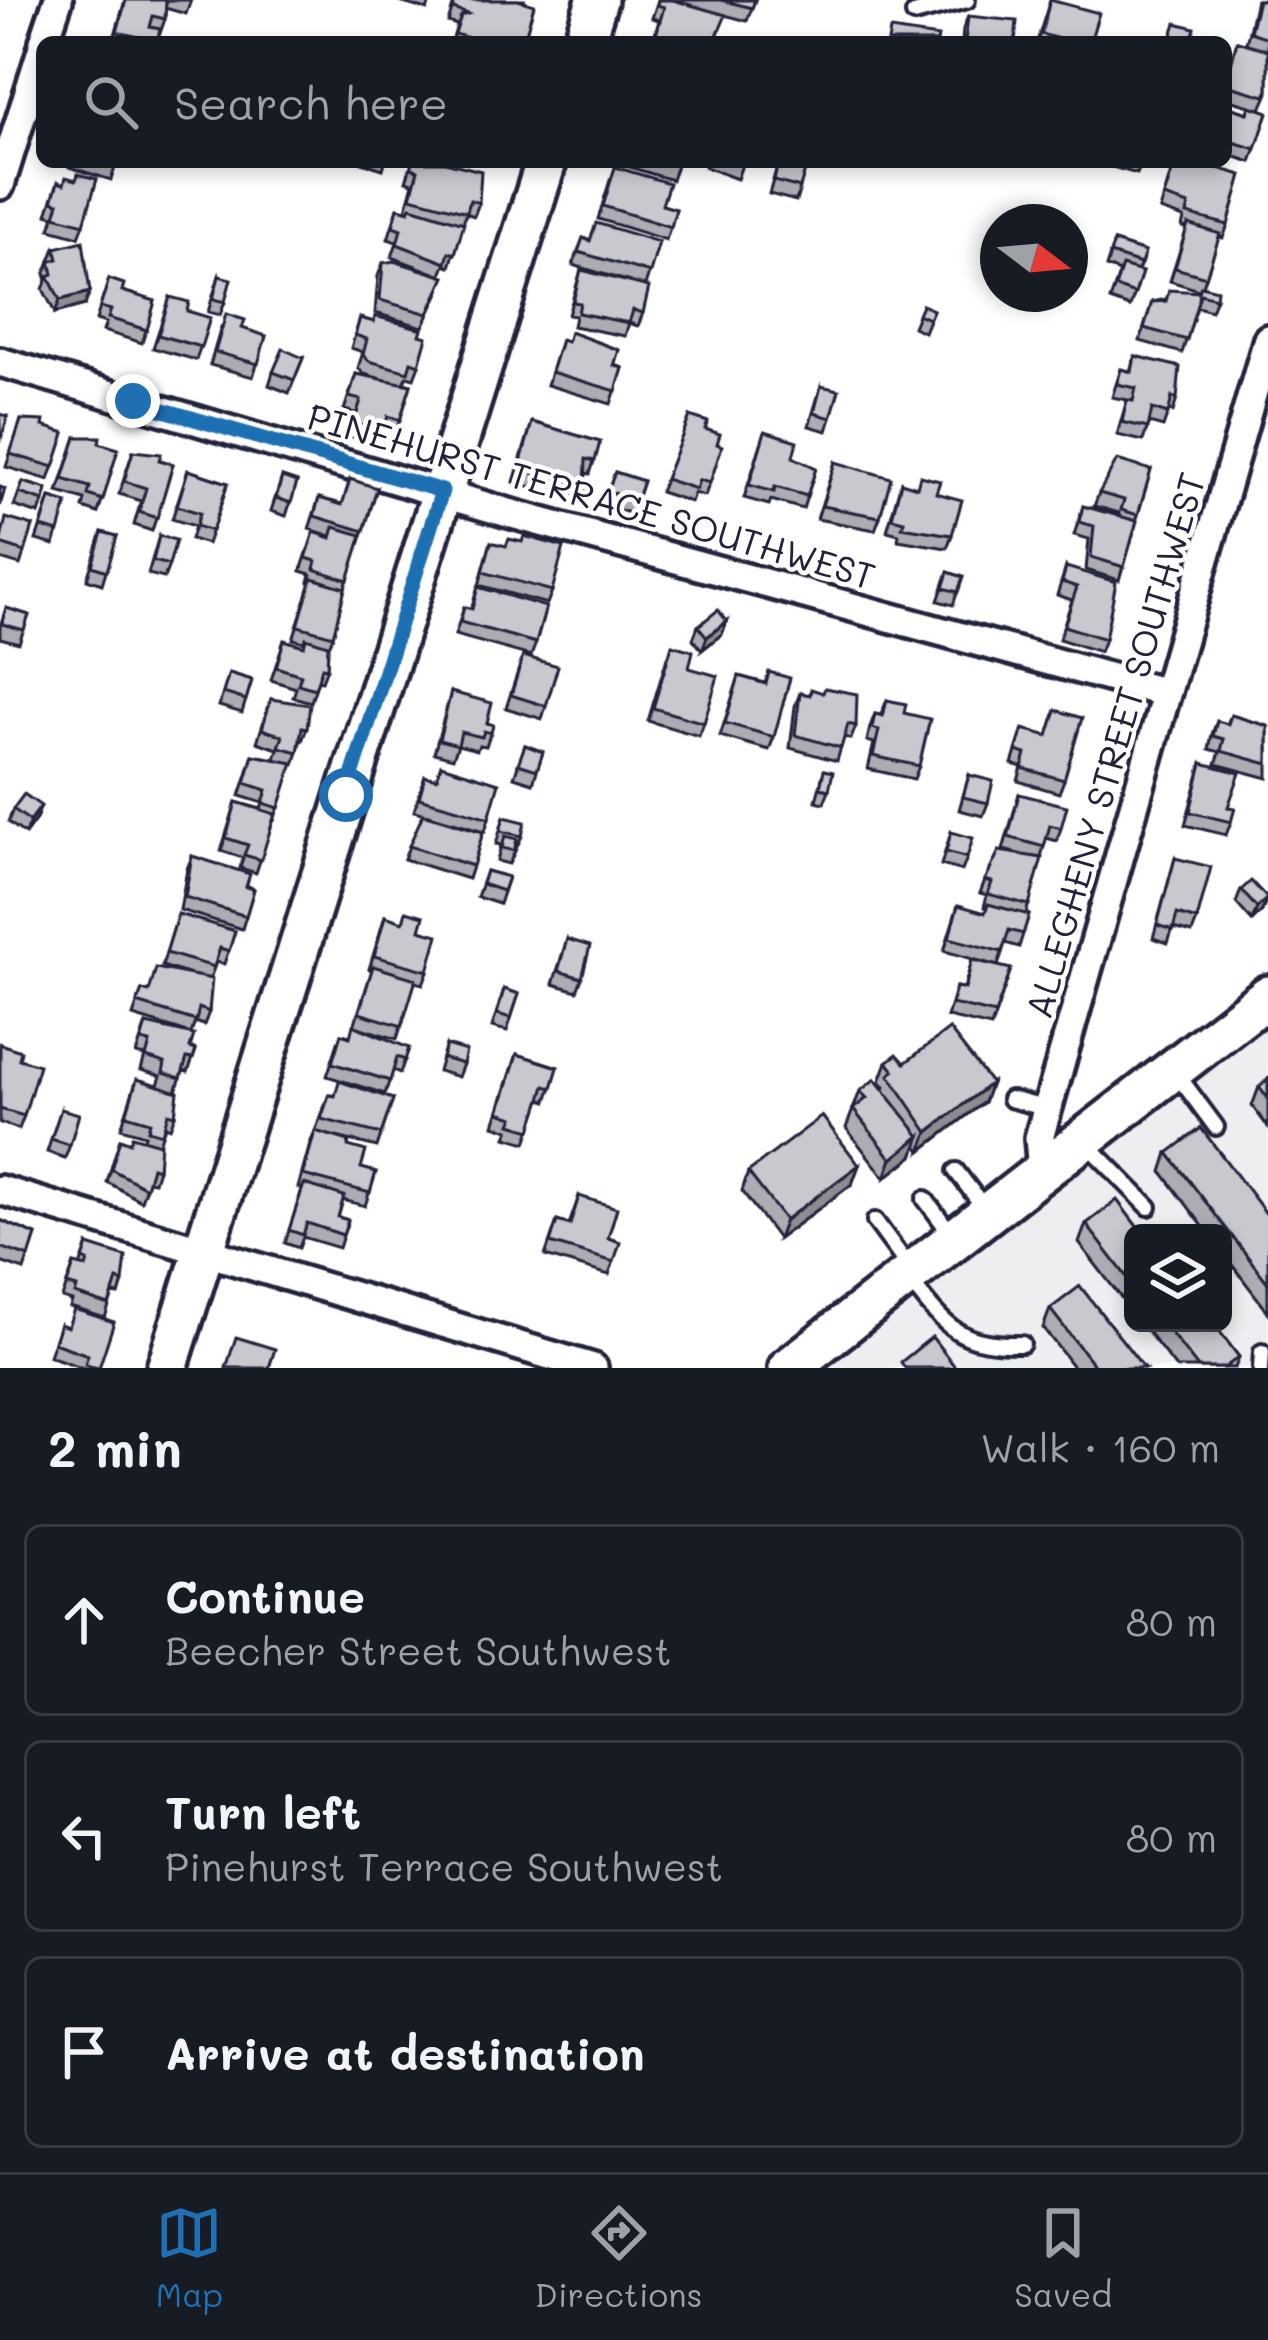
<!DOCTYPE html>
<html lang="en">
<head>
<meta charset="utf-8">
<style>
  body { margin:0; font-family:Mali,sans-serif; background:#242831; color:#f1f3f6 }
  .controls { position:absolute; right:36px; bottom:36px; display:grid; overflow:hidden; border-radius:18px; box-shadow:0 6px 18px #0003 }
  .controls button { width:108px; height:108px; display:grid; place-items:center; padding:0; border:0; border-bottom:3px solid #363941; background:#171b24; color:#f1f3f6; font:60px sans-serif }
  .compass { position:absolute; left:980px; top:204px; width:108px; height:108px; border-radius:50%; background:#171b24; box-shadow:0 6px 18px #0003; rotate:106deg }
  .stop { position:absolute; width:36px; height:36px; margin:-27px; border:9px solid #1f6fb2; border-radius:50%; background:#fff }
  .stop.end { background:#1f6fb2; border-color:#fff; box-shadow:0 3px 12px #0008 }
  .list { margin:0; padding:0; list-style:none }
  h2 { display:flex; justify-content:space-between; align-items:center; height:156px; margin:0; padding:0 48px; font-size:51px }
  h2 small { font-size:39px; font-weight:400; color:#9ea1a6 }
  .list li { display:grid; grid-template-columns:78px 1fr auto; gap:36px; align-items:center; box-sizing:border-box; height:192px; margin:0 24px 24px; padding:0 24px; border:3px solid #363941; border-radius:18px }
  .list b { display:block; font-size:45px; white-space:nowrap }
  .list p { margin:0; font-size:39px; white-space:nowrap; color:#9ea1a6 }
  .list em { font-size:39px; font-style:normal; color:#9ea1a6 }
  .icon { flex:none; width:66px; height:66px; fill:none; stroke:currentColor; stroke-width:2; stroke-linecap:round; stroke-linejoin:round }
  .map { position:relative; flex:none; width:1268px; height:1368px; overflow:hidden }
  .search { position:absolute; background:#171b24; box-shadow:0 6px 18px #0003; left:36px; right:36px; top:36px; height:132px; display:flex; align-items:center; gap:30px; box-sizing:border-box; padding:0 42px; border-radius:18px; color:#9ea1a6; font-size:45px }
  .sheet { height:804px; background:#171b24 }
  nav { display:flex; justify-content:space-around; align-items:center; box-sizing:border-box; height:168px; border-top:3px solid #363941; background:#171b24; font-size:33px; color:#9ea1a6 }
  nav a { display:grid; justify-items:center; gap:6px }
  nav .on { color:#1f6fb2 }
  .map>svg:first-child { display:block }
  .built { fill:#eeeef1; fill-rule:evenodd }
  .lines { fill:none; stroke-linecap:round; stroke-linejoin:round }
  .lane-casing { stroke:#22223b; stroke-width:22 }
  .street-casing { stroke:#22223b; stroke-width:36 }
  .secondary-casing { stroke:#22223b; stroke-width:48 }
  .lane { stroke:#fff; stroke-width:14 }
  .street { stroke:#fff; stroke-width:27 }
  .secondary { stroke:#fff; stroke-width:39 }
  .wall { fill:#acacb2; stroke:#22223b; stroke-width:3 }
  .shaded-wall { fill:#8c8c91; stroke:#22223b; stroke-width:3 }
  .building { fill:#c8c8cf; stroke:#22223b; stroke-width:3 }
  .route { stroke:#1f6fb2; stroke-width:15 }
  .labels { text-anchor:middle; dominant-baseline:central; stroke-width:9; stroke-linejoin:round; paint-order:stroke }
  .street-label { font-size:36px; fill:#22223b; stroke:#fff }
</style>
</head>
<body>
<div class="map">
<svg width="1268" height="1368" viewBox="0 0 1268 1368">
  <rect width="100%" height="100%" fill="#fff"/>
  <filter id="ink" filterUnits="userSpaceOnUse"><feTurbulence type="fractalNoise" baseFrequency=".00833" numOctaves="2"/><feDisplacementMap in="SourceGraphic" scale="24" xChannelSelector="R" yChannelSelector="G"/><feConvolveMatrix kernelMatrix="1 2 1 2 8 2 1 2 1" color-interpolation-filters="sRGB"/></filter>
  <g filter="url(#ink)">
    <path class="built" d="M1268 1026V1368H826ZM1133 1233H1223V1323H1133Z"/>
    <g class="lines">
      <defs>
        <g id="lane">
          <polyline points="914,14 967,0"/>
          <polyline points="1176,1073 1216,1127"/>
          <polyline points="1010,1099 1048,1109"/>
          <polyline points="1086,1143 1149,1207"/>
          <polyline points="956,1171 986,1210"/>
          <polyline points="925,1199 955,1239"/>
          <polyline points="875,1221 911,1270"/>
          <path d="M910 1281C947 1329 960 1345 1022 1344"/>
          <polyline points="1261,1368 1262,1352"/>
        </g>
        <g id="street">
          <polyline points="44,42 58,0"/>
          <polyline points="0,185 42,50"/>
          <polyline points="0,362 505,512 1166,693"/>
          <polyline points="1042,1171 1039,1138 1268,339"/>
          <polyline points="0,1190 593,1368"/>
        </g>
        <g id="secondary">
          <polyline points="584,42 597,0"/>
          <polyline points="167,1368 546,162"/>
          <polyline points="789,1368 1268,996"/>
        </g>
      </defs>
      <use href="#lane" class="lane-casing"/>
      <use href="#street" class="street-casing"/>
      <use href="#secondary" class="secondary-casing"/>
      <use href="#lane" class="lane"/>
      <use href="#street" class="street"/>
      <use href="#secondary" class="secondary"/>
    </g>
    <g class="wall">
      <polygon points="125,0 191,0 186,14 165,8 165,19 157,42 113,42"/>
      <polygon points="393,0 431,0 427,10"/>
      <polygon points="455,0 524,0 523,2 534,5 523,42 452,42 457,25 448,22"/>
      <polygon points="658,0 755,0 747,21 725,15 715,42 653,42 659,20 652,18"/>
      <polygon points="1050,0 1090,42 1037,42"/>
      <polygon points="1256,0 1268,0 1268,93 1261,109 1268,112 1251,162 1226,154 1226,106 1248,113 1250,106 1226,99 1226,78 1237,41 1246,44"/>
      <polygon points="968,16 1015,42 962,42 963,29"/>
      <polygon points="70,162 117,162 111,180 69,167"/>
      <polygon points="361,162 385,162 383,169"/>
      <polygon points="412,162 479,203 474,216 466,213 450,267 445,265 441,275 440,290 423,327 375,313 378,276 383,263 439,275 392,257 397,242 388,239 398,208 406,210 413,183 406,181"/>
      <polygon points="613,162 678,162 672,180"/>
      <polygon points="706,162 743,162 737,179 705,167"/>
      <polygon points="1113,162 1142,162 1137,174 1112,167"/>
      <polygon points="1174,162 1228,225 1223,238 1219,237 1203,286 1216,298 1211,311 1197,307 1182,353 1140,341 1152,302 1199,292 1199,290 1170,281 1187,228 1182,227 1184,218 1160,210"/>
      <polygon points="778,163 800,188 796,201 769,194"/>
      <polygon points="610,180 662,205 676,209 666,240 598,219"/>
      <polygon points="58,182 84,224 79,237 50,229 54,216 47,214"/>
      <polygon points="583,238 590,240 659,242 645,286 643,313 638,326 629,323 625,336 573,326 575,316 568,315 581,270 630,282 573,265"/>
      <polygon points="1114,242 1145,252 1138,271 1142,272 1130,307 1110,300 1120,272 1106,267"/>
      <polygon points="55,248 85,305 55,313 43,289 47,280 45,274"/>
      <polygon points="219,276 225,302 220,315 208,312"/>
      <polygon points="109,279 122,291 155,301 142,343 103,331 106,323 96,320"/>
      <polygon points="170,297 187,311 210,318 196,360 153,348"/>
      <polygon points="922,305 933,310 924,332 913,327"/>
      <polygon points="360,318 420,335 419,365 414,378 407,376 404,383 411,385 396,433 384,429 378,445 349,436 356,413 344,410 356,374 385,380 364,374 358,368 363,352 351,348"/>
      <polygon points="221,327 266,336 253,377 210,365"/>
      <polygon points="561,340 623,368 611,404 547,385"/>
      <polygon points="1135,356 1177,399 1173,412 1169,410 1163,427 1149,423 1143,441 1117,435 1127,400 1112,397 1121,369 1130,371"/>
      <polygon points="303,358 289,393 269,385 273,372"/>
      <polygon points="821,386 831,418 827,431 809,426"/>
      <polygon points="690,416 705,429 717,444 722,446 705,496 694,493 691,502 660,492"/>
      <polygon points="21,420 65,433 49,480 6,467"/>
      <polygon points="532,422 600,442 590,474 586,473 585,488 580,501 514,482"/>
      <polygon points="76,437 118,449 98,513 83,508 85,500 58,492"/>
      <polygon points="761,444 816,468 803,509 771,500 769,505 744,498"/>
      <polygon points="133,451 173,464 152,531 134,525 141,501 119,494"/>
      <polygon points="835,462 880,517 875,530 817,519"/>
      <polygon points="188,470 228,483 207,544 191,539 195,526 172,519"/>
      <polygon points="1151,470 1119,580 1086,570 1089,539 1074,535 1083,506 1119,516 1119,513 1094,506 1099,493"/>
      <polygon points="615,472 643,481 632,514 603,505"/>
      <polygon points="282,477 297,482 286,516 271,511"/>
      <polygon points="23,482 47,489 39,514 14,506"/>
      <polygon points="901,482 952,535 947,548 898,540 899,534 887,531"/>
      <polygon points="377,488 345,588 333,636 328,649 327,668 322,681 318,680 311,702 293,697 296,688 271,680 284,640 304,646 305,642 293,639 311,583 309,582 311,574 301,571 314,532 330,537 331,536 309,529 319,498 342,504"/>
      <polygon points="50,498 67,503 54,545 36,540"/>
      <polygon points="33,526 20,565 0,559 0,535"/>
      <polygon points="102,532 117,536 102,584 87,579"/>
      <polygon points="159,536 169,565 164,578 148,574"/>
      <polygon points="491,542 552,591 547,604 479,585"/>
      <polygon points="1066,567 1105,639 1100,652 1059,639 1072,600 1057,595"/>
      <polygon points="948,572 963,577 953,605 938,601"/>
      <polygon points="478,587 536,643 531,656 455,635 464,607 471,609"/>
      <polygon points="6,608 29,615 19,643 0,638 0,626"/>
      <polygon points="727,621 722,634 702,650 693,639 698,626"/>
      <polygon points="523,656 546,706 542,719 506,708"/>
      <polygon points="667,658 689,668 704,723 699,736 648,721"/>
      <polygon points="769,672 774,737 769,750 720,736 739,676 765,683"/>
      <polygon points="229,673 252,680 242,713 219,706"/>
      <polygon points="451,692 487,723 493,725 486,746 479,745 477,750 458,745 453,758 434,753"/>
      <polygon points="800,693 809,695 823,693 856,726 851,739 844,737 837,761 790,748 795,706"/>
      <polygon points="271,699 307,728 302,741 300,741 298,752 294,765 292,765 274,821 273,821 256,873 240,868 243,858 221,851 236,802 261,809 263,803 240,796 253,755 275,759 278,749 257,742"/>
      <polygon points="887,700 904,713 919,766 914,779 868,769 874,743 867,741 870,727 875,714 881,715"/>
      <polygon points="1056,710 1064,780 1059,793 1018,781 1022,767 1012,764 1023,729 1048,736"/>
      <polygon points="1231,715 1268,726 1268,778 1216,764 1220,752 1209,749 1212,734 1217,721 1227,724"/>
      <polygon points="525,745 543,752 533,783 514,777"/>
      <polygon points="1202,763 1228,807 1231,822 1226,835 1185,825"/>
      <polygon points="441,765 489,818 485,831 414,811 425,776 436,779"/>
      <polygon points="824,770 829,790 824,803 816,801"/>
      <polygon points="969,775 988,803 983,816 959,810"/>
      <polygon points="1019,794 1061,828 1057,841 1046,838 1026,914 1029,915 1019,947 1005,943 998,966 944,951 958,905 985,913 987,908 984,907 987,895 980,893 985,880 1019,854 1003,850"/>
      <polygon points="13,809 36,819 25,834 8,822"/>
      <polygon points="504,817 522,836 509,864 497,861 501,845 496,844"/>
      <polygon points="483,832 468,879 404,859 409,846"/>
      <polygon points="951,832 967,858 962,871 941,865"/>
      <polygon points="192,856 254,889 242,929 180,910 187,869"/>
      <polygon points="1175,858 1197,920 1192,933 1173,928 1168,943 1153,938"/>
      <polygon points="486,871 508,877 499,904 477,897"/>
      <polygon points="1241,890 1267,898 1262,911 1252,921 1236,903"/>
      <polygon points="178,914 235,931 224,964 216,962 210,979 209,1012 204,1025 195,1022 191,1034 133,1016 142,990 148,992 194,976 162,966"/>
      <polygon points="385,916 420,930 428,971 423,984 415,982 397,1039 354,1026 372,970 369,969"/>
      <polygon points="567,939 582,978 577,991 553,984"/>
      <polygon points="972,960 1011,969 991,1027 947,1017 956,987 964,988"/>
      <polygon points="504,989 519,994 507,1031 492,1027"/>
      <polygon points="146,1024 196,1050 188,1072 183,1071 176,1091 175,1115 170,1128 165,1126 159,1144 158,1169 154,1182 148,1181 141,1201 107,1182 120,1139 130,1143 144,1139 145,1135 121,1128 137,1079 158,1085 161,1076 141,1070 145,1056 136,1054"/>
      <polygon points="341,1034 409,1048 400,1073 393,1070 385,1094 327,1076"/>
      <polygon points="0,1044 19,1059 24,1116 19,1129 0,1123"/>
      <polygon points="446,1045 463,1064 458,1077 438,1071"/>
      <polygon points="517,1054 558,1067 547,1101 541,1099 526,1143 506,1137 509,1130 494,1125"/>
      <polygon points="887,1062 905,1063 991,1083 984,1102 921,1151 917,1145 913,1156 885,1178 846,1128 860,1091 884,1090 885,1087 880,1081"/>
      <polygon points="1268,1079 1268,1127 1252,1106 1259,1087"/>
      <polygon points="329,1095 393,1099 377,1147 320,1133 348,1146 361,1168 376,1172 365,1206 343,1200 338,1217 348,1220 339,1248 303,1237 299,1248 285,1243 302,1189 298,1188 310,1144"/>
      <polygon points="61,1109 70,1145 65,1158 47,1152"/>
      <polygon points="1168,1153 1268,1216 1268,1312 1223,1253 1223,1233 1208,1233 1162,1172"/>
      <polygon points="859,1165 852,1184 778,1239 742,1191 748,1172"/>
      <polygon points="579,1196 608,1238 620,1242 609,1275 545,1256 557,1221 569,1225"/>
      <polygon points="0,1220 36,1235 24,1270 0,1262"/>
      <polygon points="1086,1224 1133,1233 1133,1313 1079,1243"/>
      <polygon points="88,1245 123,1282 119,1295 113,1294 105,1318 70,1307 72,1301 62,1298 74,1264 80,1266"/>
      <polygon points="1050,1309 1144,1368 1074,1368 1043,1328"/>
      <polygon points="1141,1323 1213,1323 1239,1357 1235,1368 1176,1368"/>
      <polygon points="60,1324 99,1368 83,1368 49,1356"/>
    </g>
    <g class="shaded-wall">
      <polygon points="90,292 85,305 55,313 60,300"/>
      <polygon points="727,621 722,634 702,650 707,637"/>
      <polygon points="41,806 36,819 25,834 30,821"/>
      <polygon points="1267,898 1262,911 1252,921 1257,908"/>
      <polygon points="991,1083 984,1102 921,1151 928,1132"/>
      <polygon points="920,1136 913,1156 885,1178 892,1159"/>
      <polygon points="859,1165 852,1184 778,1239 785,1220"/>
    </g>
    <g class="building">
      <polygon points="126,0 166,0 165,19 153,16 150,27 160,29 157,41 117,32"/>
      <polygon points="455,0 518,0 534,5 524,40 518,38 517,42 482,42 455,34 461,16 468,14 453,9"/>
      <polygon points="658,0 673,0 726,15 714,42 654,42 664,7 657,5"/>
      <polygon points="721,0 755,0 752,8"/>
      <polygon points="1050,0 1099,13 1090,42 1070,42 1041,34"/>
      <polygon points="1258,0 1268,0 1268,38 1250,32"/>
      <polygon points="968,16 1017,21 1015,42 965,42"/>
      <polygon points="1176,23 1195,28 1191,42 1171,38"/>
      <polygon points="890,30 938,37 937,42 888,42"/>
      <polygon points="1237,41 1268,50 1268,90 1265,96 1226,85"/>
      <polygon points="1226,106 1248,113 1250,106 1268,112 1256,149 1226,140"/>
      <polygon points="413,162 445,162 481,171 479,203 470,200 467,212 411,197 418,170 411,168"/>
      <polygon points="1175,162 1197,162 1242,175 1228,225 1187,214 1189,205 1164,197"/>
      <polygon points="778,163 805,170 800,188 774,181"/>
      <polygon points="615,167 669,183 662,205 676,209 671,227 603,206"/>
      <polygon points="78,174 97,179 84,224 55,216 59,203 52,201 58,182 64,184 66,177 76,180"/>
      <polygon points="411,207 464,223 455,254 449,252 446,263 397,244 401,229 393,226 398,208 409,211"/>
      <polygon points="596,223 659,242 650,273 578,252 583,238 590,241"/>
      <polygon points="1188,224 1220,234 1206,277 1175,268"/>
      <polygon points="83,241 90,292 60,300 48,276 53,274 50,261 58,259 55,248"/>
      <polygon points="1114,242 1145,252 1141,264 1110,254"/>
      <polygon points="394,261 445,277 428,314 380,300 383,263"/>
      <polygon points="1122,266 1142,272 1135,294 1115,287"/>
      <polygon points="581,270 649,287 643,313 633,310 629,323 578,313 580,303 573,302"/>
      <polygon points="219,276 231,279 225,302 213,299"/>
      <polygon points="109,279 124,284 122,291 155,301 147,330 108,318 111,310 100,307"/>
      <polygon points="1201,286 1217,290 1216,298 1200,294 1187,340 1144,328 1152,302 1166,301 1169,290 1199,292"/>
      <polygon points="170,297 189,302 187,311 210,318 201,347 158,335"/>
      <polygon points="922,305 933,310 929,319 918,314"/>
      <polygon points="226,314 245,320 242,328 266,336 258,364 215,352"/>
      <polygon points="375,316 422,329 420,335 427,337 419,365 411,362 408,372 369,361 363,355 367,339 355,335 360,318 374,322"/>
      <polygon points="570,332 619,350 614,366 623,368 616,391 551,372 561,340 567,342"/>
      <polygon points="283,349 303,358 294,380 273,372"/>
      <polygon points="1135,356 1180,367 1177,399 1172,397 1168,414 1152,409 1148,428 1122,422 1127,400 1133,401 1136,388 1117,384 1121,369 1132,372"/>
      <polygon points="356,374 411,385 400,420 388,416 383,432 354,423 361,400 349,397"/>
      <polygon points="821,386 839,390 831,418 814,413"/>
      <polygon points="0,414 8,416 0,442"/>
      <polygon points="690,416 708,422 705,429 720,434 717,444 722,446 710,483 699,480 696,489 665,479"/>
      <polygon points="21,420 44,421 43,426 65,433 54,467 10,454"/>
      <polygon points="532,422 600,442 595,461 586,459 585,488 519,469"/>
      <polygon points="765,431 797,441 793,457 816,468 807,496 775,487 774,492 749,485"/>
      <polygon points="76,437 100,437 99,443 118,449 103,500 88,495 90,487 63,479"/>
      <polygon points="133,451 161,454 159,460 173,464 157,518 139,512 146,488 124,481"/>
      <polygon points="1117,460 1151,470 1138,515 1121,510 1124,500 1099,493"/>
      <polygon points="835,462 891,478 880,517 822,506"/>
      <polygon points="188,470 228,483 212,531 196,526 200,513 177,506"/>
      <polygon points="615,472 643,481 636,501 608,491"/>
      <polygon points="920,476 940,481 936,493 962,500 952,535 902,527 904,521 892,518 901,482 917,487"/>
      <polygon points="282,477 297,482 291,503 276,498"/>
      <polygon points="350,479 377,488 364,531 314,516 319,498 342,505"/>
      <polygon points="23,482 47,489 44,501 19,493"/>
      <polygon points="0,487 5,489 0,506"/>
      <polygon points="50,498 67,503 59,532 41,527"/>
      <polygon points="1083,506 1137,521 1124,567 1091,557 1094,526 1079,522"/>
      <polygon points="6,518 33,526 25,552 0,544"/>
      <polygon points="334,527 362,535 348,580 314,569 316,561 306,558 314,532 331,538"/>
      <polygon points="102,532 117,536 107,571 92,566"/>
      <polygon points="159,536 176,540 169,565 153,561"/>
      <polygon points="524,536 564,547 552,591 483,572 491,542 506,546 509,539 522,542"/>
      <polygon points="1066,567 1116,582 1105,639 1064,626 1077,587 1062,582"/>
      <polygon points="948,572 963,577 958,592 943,588"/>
      <polygon points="312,578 345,588 333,636 298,626"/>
      <polygon points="478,587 546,607 536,643 460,622 464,607 472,609"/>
      <polygon points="6,608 29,615 24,630 2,624"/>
      <polygon points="718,610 727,621 707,637 698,626"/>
      <polygon points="306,638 328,645 327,668 322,667 315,689 298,684 301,675 276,667 284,640 304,646"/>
      <polygon points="672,645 693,651 689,668 718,676 704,723 653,708"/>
      <polygon points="523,656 558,666 546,706 511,695"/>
      <polygon points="769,672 790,678 774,737 725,723 739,676 766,684"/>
      <polygon points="229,673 252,680 246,700 223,693"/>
      <polygon points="825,688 857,694 856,726 848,724 841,748 795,735 800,693 810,695 811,689 823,693"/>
      <polygon points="451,692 492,703 487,723 493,725 491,733 484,731 482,737 461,732 458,745 439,740"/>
      <polygon points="271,699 310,705 307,728 302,727 298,752 279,747 283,736 262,729"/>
      <polygon points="887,700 906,704 904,713 930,719 919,766 873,756 879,730 872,728 875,714 883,716"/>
      <polygon points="1056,710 1082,718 1064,780 1022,768 1026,754 1016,751 1023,729 1048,736"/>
      <polygon points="1231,715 1268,726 1268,764 1221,751 1224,739 1213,736 1217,721 1228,724"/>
      <polygon points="525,745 543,752 537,770 518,764"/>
      <polygon points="253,755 293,763 279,808 263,803 267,790 245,783"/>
      <polygon points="1202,763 1240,773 1228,807 1235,808 1231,822 1190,812"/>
      <polygon points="441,765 499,783 489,818 419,798 425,776 437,779"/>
      <polygon points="824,770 833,772 829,790 820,788"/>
      <polygon points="969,775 993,781 988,803 963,797"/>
      <polygon points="24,794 41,806 30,821 13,809"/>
      <polygon points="1019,794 1067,806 1061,828 1050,825 1044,847 1008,837"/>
      <polygon points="236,802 275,814 261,860 244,855 248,845 226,838"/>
      <polygon points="423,814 483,832 473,866 409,846"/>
      <polygon points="504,817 525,822 522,836 500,831"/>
      <polygon points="951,832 973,838 967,858 946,852"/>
      <polygon points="505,836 517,839 514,851 502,848"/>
      <polygon points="999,851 1042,858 1029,905 988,894 992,882 985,880"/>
      <polygon points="192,856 250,874 246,887 254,889 246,916 185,897"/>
      <polygon points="1175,858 1211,867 1197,920 1177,914 1173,930 1157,925"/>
      <polygon points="486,871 508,877 503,891 482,884"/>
      <polygon points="1251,881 1267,898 1257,908 1241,890"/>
      <polygon points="988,904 1029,915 1023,934 1009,930 1002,952 949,938 958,905 985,913"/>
      <polygon points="406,911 424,916 420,930 438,935 428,971 374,956 385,916 403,922"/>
      <polygon points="178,914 235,931 229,951 220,948 214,967 166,953"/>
      <polygon points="567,939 590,946 582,978 558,971"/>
      <polygon points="972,960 1011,969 995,1014 952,1004 956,987 965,989"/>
      <polygon points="373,966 416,979 402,1026 359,1013"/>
      <polygon points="156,968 212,979 209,1012 199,1008 196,1021 137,1003 142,990 149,992"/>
      <polygon points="504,989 519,994 511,1018 497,1014"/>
      <polygon points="146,1024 194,1035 190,1048 196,1050 193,1059 187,1058 181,1078 163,1073 165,1063 146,1057 150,1043 141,1041"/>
      <polygon points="353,1025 409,1048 405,1060 397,1057 390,1081 332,1063 341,1034 350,1037"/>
      <polygon points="949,1029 991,1083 928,1132 889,1075 894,1071 887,1062 897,1054 905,1063"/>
      <polygon points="0,1044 21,1051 19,1059 39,1065 24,1116 0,1109"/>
      <polygon points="446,1045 466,1051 463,1064 442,1058"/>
      <polygon points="517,1054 558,1067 552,1088 545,1086 531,1130 511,1124 514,1117 499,1112"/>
      <polygon points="137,1079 178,1092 175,1115 168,1113 162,1134 148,1130 150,1122 126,1115"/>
      <polygon points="875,1079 920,1136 892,1159 853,1109 867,1098 860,1091"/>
      <polygon points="1268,1079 1268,1099 1259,1087"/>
      <polygon points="339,1081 393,1099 381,1134 321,1119 329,1095 335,1096"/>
      <polygon points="61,1109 79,1114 70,1145 51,1139"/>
      <polygon points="822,1116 859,1165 785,1220 748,1172"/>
      <polygon points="1201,1128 1268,1216 1268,1283 1168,1153"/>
      <polygon points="315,1131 349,1141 348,1146 366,1151 361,1168 376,1172 370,1193 303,1175"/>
      <polygon points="132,1136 160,1144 158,1169 152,1167 146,1188 111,1169 120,1139 130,1143"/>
      <polygon points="304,1184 344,1196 338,1217 348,1220 343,1235 307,1223 303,1235 289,1230"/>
      <polygon points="579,1196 617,1208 608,1238 620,1242 614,1262 550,1243 557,1221 570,1225"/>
      <polygon points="1117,1200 1142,1233 1133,1233 1133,1285 1086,1224"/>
      <polygon points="0,1220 36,1235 29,1257 0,1247"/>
      <polygon points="88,1245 126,1257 123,1282 117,1280 109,1305 75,1294 77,1288 67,1285 74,1264 86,1267 88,1261 83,1259"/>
      <polygon points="1080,1286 1144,1368 1096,1368 1050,1309"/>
      <polygon points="74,1309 114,1322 99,1368 85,1364 88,1355 54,1343 60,1324 68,1327"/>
      <polygon points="1163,1323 1213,1323 1239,1357 1224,1368 1198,1368"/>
      <polygon points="236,1337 275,1349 269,1368 226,1368"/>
      <polygon points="932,1337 956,1368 905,1368 901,1362"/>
    </g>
  </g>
  <g class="lines" filter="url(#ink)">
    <polyline class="route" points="133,401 442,491 346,795"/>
  </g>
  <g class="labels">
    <g class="street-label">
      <text transform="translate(592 495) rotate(16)">PINEHURST TERRACE SOUTHWEST</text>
      <text transform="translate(1114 745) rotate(-74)">ALLEGHENY STREET SOUTHWEST</text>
    </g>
  </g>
</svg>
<div class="controls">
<button><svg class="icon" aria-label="layers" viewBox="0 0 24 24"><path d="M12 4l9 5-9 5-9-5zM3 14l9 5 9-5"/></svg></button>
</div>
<svg class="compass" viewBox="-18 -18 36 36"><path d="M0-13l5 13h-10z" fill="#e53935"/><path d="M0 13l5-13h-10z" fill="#9ea1a6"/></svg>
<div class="stop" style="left:346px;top:795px"></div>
<div class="stop end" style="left:133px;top:401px"></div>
<div class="search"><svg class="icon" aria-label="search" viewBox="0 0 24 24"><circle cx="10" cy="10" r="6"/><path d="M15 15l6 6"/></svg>Search here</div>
</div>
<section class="sheet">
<h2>2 min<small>Walk · 160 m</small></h2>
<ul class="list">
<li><svg class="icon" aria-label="ahead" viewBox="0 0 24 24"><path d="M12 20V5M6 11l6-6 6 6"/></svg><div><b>Continue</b><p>Beecher Street Southwest</p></div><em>80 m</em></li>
<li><svg class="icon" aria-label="left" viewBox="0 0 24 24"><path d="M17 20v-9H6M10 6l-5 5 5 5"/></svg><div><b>Turn left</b><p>Pinehurst Terrace Southwest</p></div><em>80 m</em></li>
<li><svg class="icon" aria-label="arrive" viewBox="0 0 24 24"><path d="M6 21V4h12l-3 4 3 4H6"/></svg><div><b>Arrive at destination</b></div></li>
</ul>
</section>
<nav>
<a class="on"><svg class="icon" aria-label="map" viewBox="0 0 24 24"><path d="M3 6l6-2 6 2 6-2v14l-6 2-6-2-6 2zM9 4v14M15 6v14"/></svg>Map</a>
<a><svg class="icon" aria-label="directions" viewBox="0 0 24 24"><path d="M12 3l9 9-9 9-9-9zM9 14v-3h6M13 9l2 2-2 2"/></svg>Directions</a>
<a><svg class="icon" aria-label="saved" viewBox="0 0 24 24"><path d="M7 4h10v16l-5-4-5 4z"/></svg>Saved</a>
</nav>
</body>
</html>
